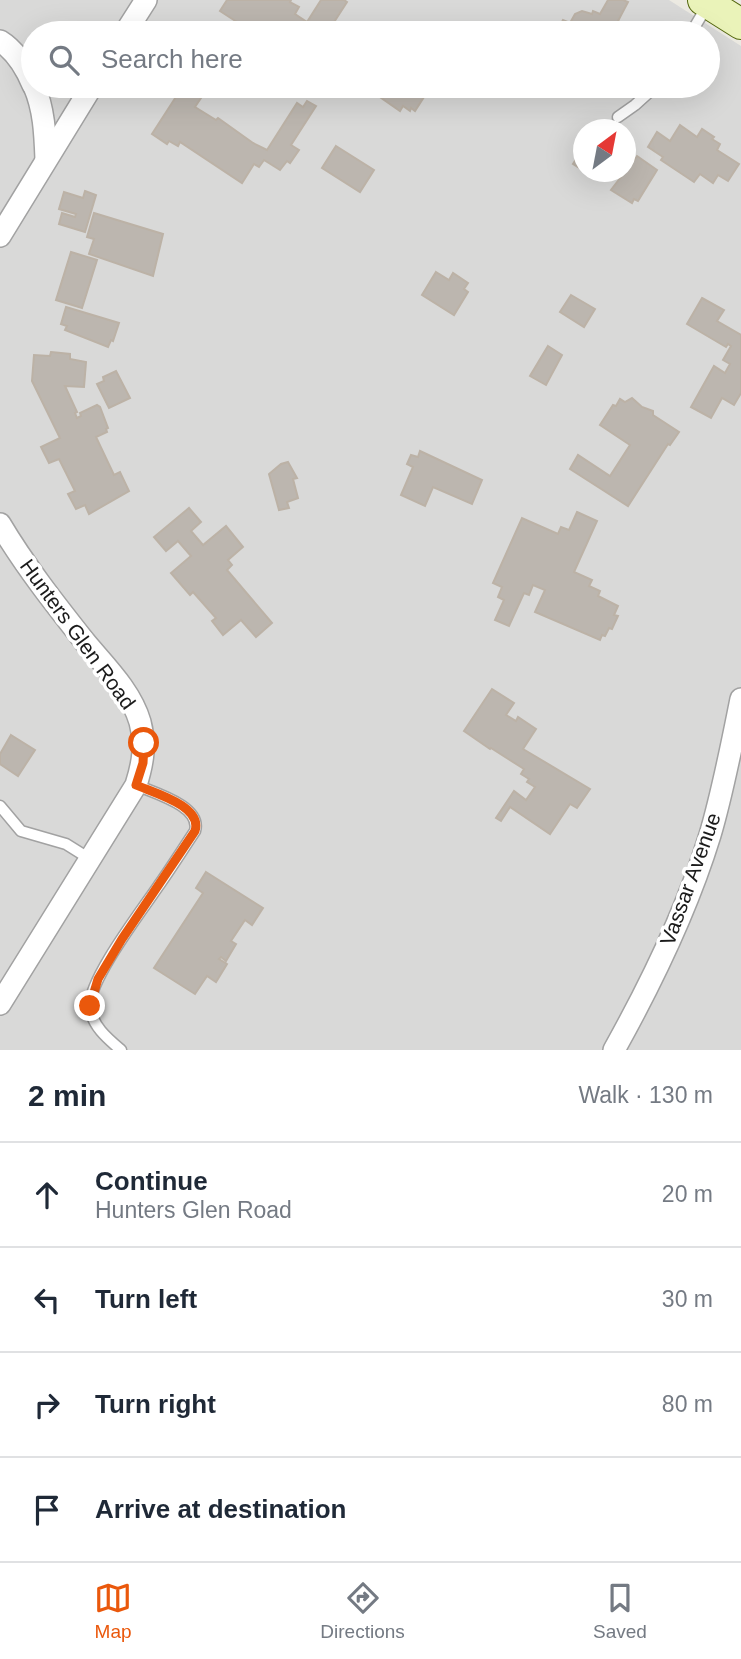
<!DOCTYPE html>
<html lang="en">
<head>
<meta charset="utf-8">
<style>
  body { margin:0; font-family:Arial,sans-serif; background:#f6f6f7; color:#1f2937 }
  .compass { position:absolute; left:573px; top:119px; width:63px; height:63px; border-radius:50%; background:#fff; box-shadow:0 7px 28px #0002; rotate:32deg }
  .stop { position:absolute; width:21px; height:21px; margin:-16px; border:5px solid #ea580c; border-radius:50%; background:#fff }
  .stop.end { background:#ea580c; border-color:#fff; box-shadow:0 2px 7px #0008 }
  .list { margin:0; padding:0; list-style:none }
  h2 { display:flex; justify-content:space-between; align-items:center; height:91px; margin:0; padding:0 28px; font-size:30px }
  h2 small { font-size:23px; font-weight:400; color:#747a83 }
  .list li { display:grid; grid-template-columns:46px 1fr auto; gap:21px; align-items:center; box-sizing:border-box; height:105px; padding:0 28px; border-top:2px solid #e0e1e3 }
  .list b { display:block; font-size:26px; white-space:nowrap }
  .list p { margin:0; font-size:23px; white-space:nowrap; color:#747a83 }
  .list em { font-size:23px; font-style:normal; color:#747a83 }
  .icon { flex:none; width:38px; height:38px; fill:none; stroke:currentColor; stroke-width:2; stroke-linecap:round; stroke-linejoin:round }
  .map { position:relative; flex:none; width:741px; height:1050px; overflow:hidden }
  .search { position:absolute; background:#fff; box-shadow:0 7px 28px #0002; left:21px; right:21px; top:21px; height:77px; display:flex; align-items:center; gap:18px; box-sizing:border-box; padding:0 24px; border-radius:38px; color:#747a83; font-size:26px }
  .sheet { height:511px; background:#fff }
  nav { display:flex; justify-content:space-around; align-items:center; box-sizing:border-box; height:98px; border-top:2px solid #e0e1e3; background:#fff; font-size:19px; color:#747a83 }
  nav a { display:grid; justify-items:center; gap:4px }
  nav .on { color:#ea580c }
  .map>svg:first-child { display:block }
  .residential { fill:#d9d9d8; fill-rule:evenodd }
  .building { fill:#bcb6af; stroke:#bcb2a6; stroke-width:2 }
  .lines { fill:none; stroke-linecap:round; stroke-linejoin:round }
  .service-casing { stroke:#a2a2a2; stroke-width:13 }
  .minor-casing { stroke:#a2a2a2; stroke-width:24 }
  .secondary-casing { stroke:#54670e; stroke-width:32 }
  .service { stroke:#fff; stroke-width:10 }
  .minor { stroke:#fff; stroke-width:21 }
  .secondary { stroke:#eaf3b9; stroke-width:30 }
  .route { stroke:#ea580c; stroke-width:9 }
  .labels { text-anchor:middle; dominant-baseline:central; stroke-width:7; stroke-linejoin:round; paint-order:stroke }
  .street-label { font-size:21px; fill:#1b1b1b; stroke:#fff }
</style>
</head>
<body>
<div class="map">
<svg width="741" height="1050" viewBox="0 0 741 1050">
  <rect width="100%" height="100%" fill="#eceae2"/>
  <path class="residential" d="M0 0H669L741 46V1050H0ZM33 33H708V86H33ZM584 130H626V172H584Z"/>
  <g class="building">
    <polygon points="227,0 291,0 290,2 299,7 295,14 307,22 321,0 344,0 347,2 327,33 303,33 303,29 292,23 289,29 283,33 274,29 271,33 254,33 220,11"/>
    <polygon points="608,0 623,0 628,2 618,21 627,26 623,33 556,33 563,20 570,23 575,14 582,11 592,14 593,11 600,14"/>
    <polygon points="183,86 209,86 195,107 216,120 218,118 253,143 267,150 297,103 303,107 307,101 316,106 291,145 299,150 290,163 287,161 280,170 264,160 259,167 254,164 242,183 180,142 178,146 169,141 167,144 152,134"/>
    <polygon points="364,86 386,87 431,86 415,111 411,108 410,111 403,106 400,111"/>
    <polygon points="680,125 697,137 702,129 714,137 712,139 720,144 717,150 739,164 728,181 718,175 713,183 700,174 694,182 661,160 663,157 648,147 657,132 670,141"/>
    <polygon points="584,141 584,171 573,164 582,150 579,148"/>
    <polygon points="336,146 374,170 360,192 322,168"/>
    <polygon points="637,156 657,170 638,201 634,199 632,203 611,190"/>
    <polygon points="85,191 96,195 85,232 59,224 62,213 75,217 76,214 59,209 64,192 83,198"/>
    <polygon points="94,213 163,234 153,276 89,254 94,239 87,237"/>
    <polygon points="71,252 97,260 82,308 56,300"/>
    <polygon points="436,272 449,280 453,273 468,283 464,289 468,292 454,315 422,295"/>
    <polygon points="571,295 595,309 584,327 560,312"/>
    <polygon points="702,298 724,310 717,321 741,335 741,393 734,405 722,398 711,418 691,407 714,366 725,373 730,364 723,360 731,346 728,344 726,347 687,324"/>
    <polygon points="66,307 119,323 113,341 111,340 108,347 65,330 67,326 61,324"/>
    <polygon points="548,346 562,355 546,385 530,376"/>
    <polygon points="51,352 70,354 70,359 86,362 84,387 65,386 77,412 75,413 77,418 81,416 80,413 97,405 100,407 108,428 106,429 107,432 96,437 114,475 120,472 129,491 89,514 85,505 76,509 68,494 75,491 59,459 49,463 41,447 60,438 32,381 34,355 50,356"/>
    <polygon points="116,371 130,398 109,408 97,384 104,381 103,377"/>
    <polygon points="632,398 642,407 653,411 653,415 679,432 670,445 668,444 628,506 570,469 578,455 610,476 630,445 600,425 613,405 616,406 620,399 625,402"/>
    <polygon points="420,451 482,480 472,504 433,487 425,506 401,495 413,467 407,464 411,455 418,457"/>
    <polygon points="288,462 297,478 293,479 298,498 287,502 289,508 279,510 269,474 281,464"/>
    <polygon points="189,508 201,522 191,531 203,545 226,526 243,547 228,560 232,565 227,570 272,623 256,637 241,620 223,635 212,621 216,618 193,592 190,595 171,573 191,556 178,541 166,551 154,537"/>
    <polygon points="577,512 597,521 574,572 592,580 589,586 600,591 598,596 618,606 614,615 618,616 612,629 609,628 605,636 602,635 600,640 535,612 545,590 533,585 529,595 524,593 509,626 495,620 504,600 498,597 502,587 493,583 522,518 558,534 561,527 569,530"/>
    <polygon points="492,689 514,703 506,715 516,721 518,717 536,729 523,749 590,789 577,808 570,804 550,834 510,807 501,821 496,818 514,791 526,800 535,787 527,782 529,779 521,774 524,769 491,748 490,749 464,731"/>
    <polygon points="11,735 35,750 18,776 0,764 0,754"/>
    <polygon points="206,872 263,908 252,925 245,920 231,941 236,944 226,961 221,957 219,959 227,964 216,982 207,976 195,994 154,968 203,893 196,888"/>
  </g>
  <g class="lines">
    <defs>
      <g id="service">
        <polyline points="691,33 707,6"/>
        <polyline points="618,117 635,105 656,86"/>
        <polyline points="0,806 21,831 66,844 90,859"/>
        <path d="M121 1050C108 1039 92 1026 90 1007 88 980 143 909 159 885 171 868 183 849 195 831 202 806 154 793 136 785"/>
      </g>
      <g id="minor">
        <polyline points="125,33 146,0"/>
        <path d="M0 41C16 51 26 68 33 85"/>
        <path d="M34 86C44 109 45 133 46 159"/>
        <polyline points="0,236 92,86"/>
        <path d="M0 524C25 566 55 604 85 642 105 666 131 691 140 722 146 744 143 763 136 785L0 1004"/>
        <path d="M614 1050C652 982 687 910 710 835 723 791 732 744 741 699"/>
      </g>
      <polyline id="secondary" points="703,0 741,24"/>
    </defs>
    <use href="#service" class="service-casing"/>
    <use href="#minor" class="minor-casing"/>
    <use href="#secondary" class="secondary-casing"/>
    <use href="#service" class="service"/>
    <use href="#minor" class="minor"/>
    <use href="#secondary" class="secondary"/>
  </g>
  <g class="lines">
    <path class="route" d="M90 1006 98 979 122 939 195 831C203 806 154 793 136 785L143 763 144 743"/>
  </g>
  <g class="labels">
    <g class="street-label">
      <text transform="translate(78 634) rotate(54)">Hunters Glen Road</text>
      <text transform="translate(690 879) rotate(-70)">Vassar Avenue</text>
    </g>
  </g>
</svg>
<svg class="compass" viewBox="-18 -18 36 36"><path d="M0-13l5 13h-10z" fill="#e53935"/><path d="M0 13l5-13h-10z" fill="#747a83"/></svg>
<div class="stop" style="left:144px;top:743px"></div>
<div class="stop end" style="left:90px;top:1006px"></div>
<div class="search"><svg class="icon" aria-label="search" viewBox="0 0 24 24"><circle cx="10" cy="10" r="6"/><path d="M15 15l6 6"/></svg>Search here</div>
</div>
<section class="sheet">
<h2>2 min<small>Walk · 130 m</small></h2>
<ul class="list">
<li><svg class="icon" aria-label="ahead" viewBox="0 0 24 24"><path d="M12 20V5M6 11l6-6 6 6"/></svg><div><b>Continue</b><p>Hunters Glen Road</p></div><em>20 m</em></li>
<li><svg class="icon" aria-label="left" viewBox="0 0 24 24"><path d="M17 20v-9H6M10 6l-5 5 5 5"/></svg><div><b>Turn left</b></div><em>30 m</em></li>
<li><svg class="icon" aria-label="right" viewBox="0 0 24 24"><path d="M7 20v-9h11M14 6l5 5-5 5"/></svg><div><b>Turn right</b></div><em>80 m</em></li>
<li><svg class="icon" aria-label="arrive" viewBox="0 0 24 24"><path d="M6 21V4h12l-3 4 3 4H6"/></svg><div><b>Arrive at destination</b></div></li>
</ul>
</section>
<nav>
<a class="on"><svg class="icon" aria-label="map" viewBox="0 0 24 24"><path d="M3 6l6-2 6 2 6-2v14l-6 2-6-2-6 2zM9 4v14M15 6v14"/></svg>Map</a>
<a><svg class="icon" aria-label="directions" viewBox="0 0 24 24"><path d="M12 3l9 9-9 9-9-9zM9 14v-3h6M13 9l2 2-2 2"/></svg>Directions</a>
<a><svg class="icon" aria-label="saved" viewBox="0 0 24 24"><path d="M7 4h10v16l-5-4-5 4z"/></svg>Saved</a>
</nav>
</body>
</html>
